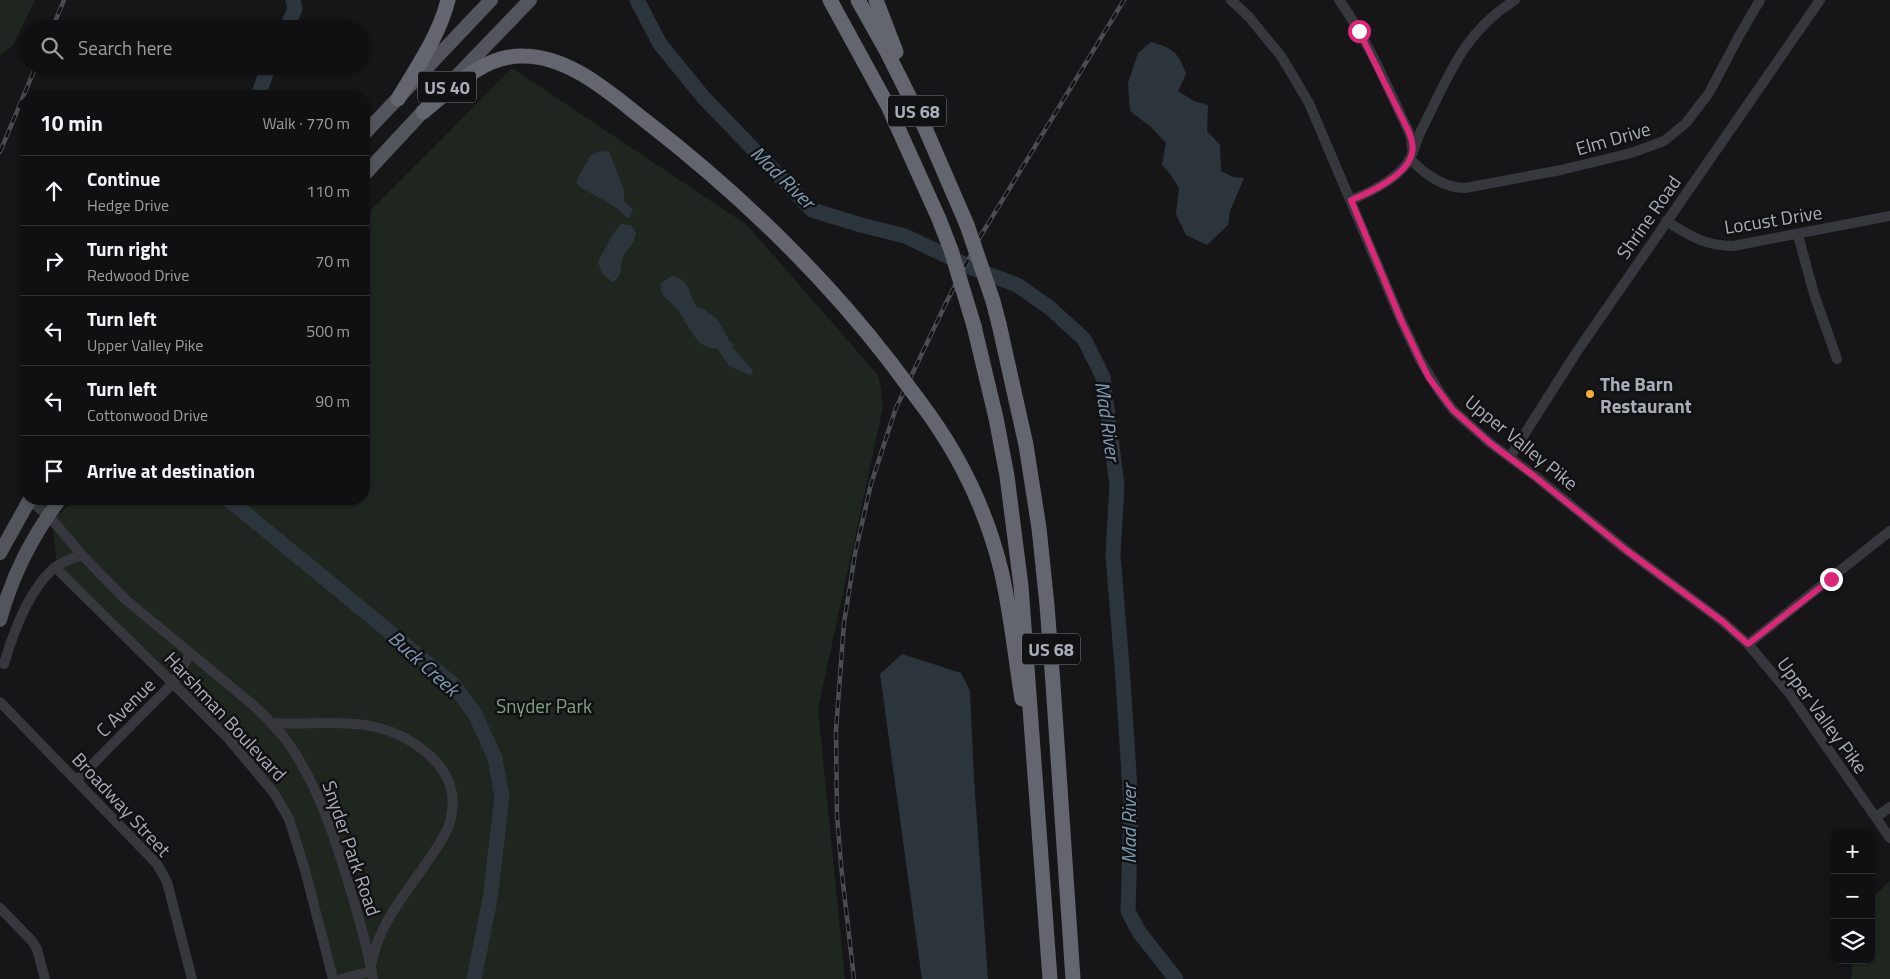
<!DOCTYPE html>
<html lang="en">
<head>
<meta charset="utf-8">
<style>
  body { margin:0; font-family:"Titillium Web",sans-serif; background:#1e1e20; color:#f1f3f6 }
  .controls { position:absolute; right:15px; bottom:15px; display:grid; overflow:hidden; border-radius:10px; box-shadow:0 1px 4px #0004 }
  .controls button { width:45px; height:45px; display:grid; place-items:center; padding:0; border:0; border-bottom:1px solid #303032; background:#101012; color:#f1f3f6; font:25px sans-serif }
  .stop { position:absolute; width:15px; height:15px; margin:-11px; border:4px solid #db2777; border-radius:50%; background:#fff }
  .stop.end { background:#db2777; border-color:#fff; box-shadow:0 1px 5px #0008 }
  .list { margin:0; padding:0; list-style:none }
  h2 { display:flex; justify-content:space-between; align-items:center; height:65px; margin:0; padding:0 20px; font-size:21px }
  h2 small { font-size:16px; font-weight:400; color:#9c9d9f }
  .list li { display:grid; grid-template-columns:32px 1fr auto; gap:15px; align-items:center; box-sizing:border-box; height:70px; padding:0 20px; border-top:1px solid #303032 }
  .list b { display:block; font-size:19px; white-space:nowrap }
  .list p { margin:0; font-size:16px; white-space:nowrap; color:#9c9d9f }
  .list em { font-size:16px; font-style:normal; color:#9c9d9f }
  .icon { flex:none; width:28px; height:28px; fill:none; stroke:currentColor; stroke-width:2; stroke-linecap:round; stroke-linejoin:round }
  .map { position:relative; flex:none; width:1890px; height:979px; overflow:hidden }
  .search { position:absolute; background:#101012; box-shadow:0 1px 4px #0004; left:20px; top:20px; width:350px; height:55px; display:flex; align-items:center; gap:12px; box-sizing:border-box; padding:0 18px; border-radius:28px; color:#9c9d9f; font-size:19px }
  .panel { position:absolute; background:#101012; box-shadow:0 1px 4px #0004; left:20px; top:90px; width:350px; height:415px; border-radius:20px }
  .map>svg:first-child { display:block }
  .green { fill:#1e261f }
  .water { fill:#2c353c }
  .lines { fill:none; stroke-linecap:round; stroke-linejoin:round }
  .river { stroke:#2c353c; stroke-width:15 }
  .minor { stroke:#37383d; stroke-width:10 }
  .major { stroke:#53555c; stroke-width:14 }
  .highway { stroke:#63666e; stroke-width:15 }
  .rail-casing { stroke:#4a4c52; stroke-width:4.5 }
  .rail { stroke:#111113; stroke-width:2.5; stroke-dasharray:8; stroke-linecap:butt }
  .highway-bridge { stroke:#63666e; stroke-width:15 }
  .route { stroke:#db2777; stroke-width:6 }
  .poi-dot { fill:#f2b134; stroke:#111113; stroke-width:2 }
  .labels { text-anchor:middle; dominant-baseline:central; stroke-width:5; stroke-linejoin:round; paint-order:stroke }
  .shield { fill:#111113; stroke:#7b7e86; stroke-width:1 }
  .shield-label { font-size:18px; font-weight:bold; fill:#a8adb8 }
  .street-label { font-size:19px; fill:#a8adb8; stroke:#111113 }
  .poi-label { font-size:19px; font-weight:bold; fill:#a8adb8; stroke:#111113; text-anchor:start }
  .park-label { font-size:19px; fill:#7fa381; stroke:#111113 }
  .water-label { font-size:20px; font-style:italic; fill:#7f9bb3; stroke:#111113 }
</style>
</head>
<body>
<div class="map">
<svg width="1890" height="979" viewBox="0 0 1890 979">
  <rect width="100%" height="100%" fill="#161618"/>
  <g class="green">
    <polygon points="0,0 35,0 13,45 0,55"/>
    <polygon points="512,68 747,225 878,375 881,388 883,407 818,709 845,979 333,979 289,819 228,738 57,567 52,520 76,499 364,499 364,217"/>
    <polygon points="1890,881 1890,979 1851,979 1853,960 1871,960 1871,899"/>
  </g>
  <g class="water">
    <path d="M1151 42C1173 48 1178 52 1186 74L1178 91 1194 101 1208 105 1207 131 1220 145 1221 171 1233 177 1244 178 1230 211 1228 225 1207 245 1186 235 1176 214 1179 188 1170 174 1162 165 1166 143 1151 127 1130 111 1128 83 1138 53Z"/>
    <polygon points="609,151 624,190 624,201 633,209 629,217 626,217 614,206 580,187 576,182 590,156 598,152"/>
    <path d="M621 224 631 225 636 233C635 243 627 249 623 257 619 266 624 276 613 282L602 274 598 262 613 234Z"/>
    <path d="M672 276C690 279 688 293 696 306L705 310 718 320 730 342 733 344V348L752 369 753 372 750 375 729 366 717 348C698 351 687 324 679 311 672 301 658 297 661 283Z"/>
    <polygon points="902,654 961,673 970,691 974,779 988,979 922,979 880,674"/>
  </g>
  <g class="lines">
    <g class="river">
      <polyline points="637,0 660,44 704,98 812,210 861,225 905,236 972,268 1017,285 1050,308 1084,339 1103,377 1117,485 1113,555 1123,680 1131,806 1128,911 1139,932 1176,979"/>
      <polyline points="286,29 295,9 293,0"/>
      <polyline points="258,96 269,66"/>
      <polyline points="228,499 453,684 475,714 495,758 502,797 490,899 474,979"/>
    </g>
    <g class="minor">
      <polyline points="1231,0 1249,17 1281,56 1309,103 1401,320 1420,360 1441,394 1453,410 1490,443 1535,476 1626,550 1722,621 1748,644 1789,693 1890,838"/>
      <path d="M1339 0C1368 40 1387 86 1408 130L1411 138 1412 149"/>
      <path d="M1410 159C1425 174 1443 188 1465 188L1561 170 1631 153 1664 141 1686 123 1709 93 1739 36 1760 0"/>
      <path d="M1351 200C1371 192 1391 182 1405 166 1414 156 1415 142 1421 131 1448 78 1462 33 1515 0"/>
      <path d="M1666 221C1689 235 1704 246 1733 246L1890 216"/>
      <polyline points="1798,235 1814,294 1837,359"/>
      <polyline points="1510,457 1576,353 1820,0"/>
      <path d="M29 500 48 515 82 555 125 599 253 705C268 719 282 733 293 750 321 793 336 842 351 891 359 920 368 949 373 979"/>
      <polyline points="55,567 228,738 274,793 289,819 305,870 333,979"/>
      <polyline points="1748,644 1890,531"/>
      <path d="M4 664C13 633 29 590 54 568 61 562 73 558 82 555"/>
      <polyline points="0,702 157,864 167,882 192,979"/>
      <path d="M271 723C324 726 372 713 418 746 429 754 440 764 446 776 456 794 454 817 445 834 423 875 380 915 372 962"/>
      <polyline points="77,780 173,683 179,674 190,653"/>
      <polyline points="1876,817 1890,807"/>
      <polyline points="0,908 32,941 37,949 45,979"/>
      <polyline points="341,979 372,971"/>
    </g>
    <g class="major">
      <polyline points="450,83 530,0"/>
      <polyline points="364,134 491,0"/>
      <polyline points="364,175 430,104"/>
      <polyline points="0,553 30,499"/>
      <path d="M0 620C12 576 32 536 60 499"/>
    </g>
    <g class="highway">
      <polyline points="830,0 888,106 939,219"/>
      <polyline points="858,0 886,50 925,128 967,225"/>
      <polyline points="876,0 896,52"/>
      <path d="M398 99C417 67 439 36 448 0"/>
      <path d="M423 112C452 89 483 55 523 56 570 56 611 94 647 122 737 192 821 272 891 363"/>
      <polyline points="999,324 1026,445 1039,528 1047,605 1053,684 1073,979"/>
      <polyline points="974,326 996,418 1007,476 1021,586 1050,979"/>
      <path d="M920 402C958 452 986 509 1001 570 1011 612 1015 656 1022 699"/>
    </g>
    <defs>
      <g id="rail">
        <polyline points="52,29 64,0"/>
        <polyline points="0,152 36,66"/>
        <polyline points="854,979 841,865 837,815 836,730 844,623 855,554 871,484 896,408 947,301 980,237 1124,0"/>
      </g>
    </defs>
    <use href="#rail" class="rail-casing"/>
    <use href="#rail" class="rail"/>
    <g class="highway-bridge">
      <polyline points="939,219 951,250 974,326"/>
      <polyline points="967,225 993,301 999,324"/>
      <polyline points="891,363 920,402"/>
    </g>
  </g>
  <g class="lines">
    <path class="route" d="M1359 31 1408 130C1411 137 1414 146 1412 153 1408 175 1369 193 1351 200L1401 320 1420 360 1429 378 1453 410 1490 443 1534 476 1626 550 1722 621 1748 644 1831 579"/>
  </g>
  <circle class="poi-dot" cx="1590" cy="394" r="5"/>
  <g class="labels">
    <g class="shield">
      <rect x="418" y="71.5" width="58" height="31" rx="4"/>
      <rect x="888" y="95.5" width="58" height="31" rx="4"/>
      <rect x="1022" y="633.5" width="58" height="31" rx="4"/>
    </g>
    <g class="shield-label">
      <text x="447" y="87">US 40</text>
      <text x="917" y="111">US 68</text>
      <text x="1051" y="649">US 68</text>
    </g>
    <g class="street-label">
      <text transform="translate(1613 138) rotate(-16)">Elm Drive</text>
      <text transform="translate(1648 217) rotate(-55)">Shrine Road</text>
      <text transform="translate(1773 219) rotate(-9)">Locust Drive</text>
      <text transform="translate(1522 442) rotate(39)">Upper Valley Pike</text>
      <text transform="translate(125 707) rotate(-45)">C Avenue</text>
      <text transform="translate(1823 715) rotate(54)">Upper Valley Pike</text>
      <text transform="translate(226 716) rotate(47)">Harshman Boulevard</text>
      <text transform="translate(122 804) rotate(47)">Broadway Street</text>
      <text transform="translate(352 848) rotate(71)">Snyder Park Road</text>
    </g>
    <g class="poi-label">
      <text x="1600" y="383">The Barn<tspan x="1600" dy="22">Restaurant</tspan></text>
    </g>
    <g class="park-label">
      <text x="544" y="705">Snyder Park</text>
    </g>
    <g class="water-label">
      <text transform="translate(783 177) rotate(44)">Mad River</text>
      <text transform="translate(1108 421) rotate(82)">Mad River</text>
      <text transform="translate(424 663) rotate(42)">Buck Creek</text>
      <text transform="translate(1128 824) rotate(-90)">Mad River</text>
    </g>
  </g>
</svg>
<div class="controls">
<button>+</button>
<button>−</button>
<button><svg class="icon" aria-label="layers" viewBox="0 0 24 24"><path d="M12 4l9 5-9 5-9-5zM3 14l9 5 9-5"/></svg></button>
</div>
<div class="stop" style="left:1359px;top:31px"></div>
<div class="stop end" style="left:1831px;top:579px"></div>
<div class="search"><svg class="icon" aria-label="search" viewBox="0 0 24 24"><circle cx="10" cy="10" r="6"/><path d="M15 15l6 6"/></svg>Search here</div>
<section class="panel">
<h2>10 min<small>Walk · 770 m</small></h2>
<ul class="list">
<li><svg class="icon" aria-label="ahead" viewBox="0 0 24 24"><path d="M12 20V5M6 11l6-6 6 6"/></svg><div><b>Continue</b><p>Hedge Drive</p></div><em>110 m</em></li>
<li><svg class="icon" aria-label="right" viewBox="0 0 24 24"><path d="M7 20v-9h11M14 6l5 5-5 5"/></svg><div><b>Turn right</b><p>Redwood Drive</p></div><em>70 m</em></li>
<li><svg class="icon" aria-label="left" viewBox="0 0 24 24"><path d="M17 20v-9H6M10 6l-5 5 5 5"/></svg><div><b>Turn left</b><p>Upper Valley Pike</p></div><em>500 m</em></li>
<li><svg class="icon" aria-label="left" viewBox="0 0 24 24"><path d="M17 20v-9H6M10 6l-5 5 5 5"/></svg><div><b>Turn left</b><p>Cottonwood Drive</p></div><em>90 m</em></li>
<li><svg class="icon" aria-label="arrive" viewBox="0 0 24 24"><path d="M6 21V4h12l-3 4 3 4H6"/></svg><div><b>Arrive at destination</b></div></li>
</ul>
</section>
</div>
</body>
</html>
